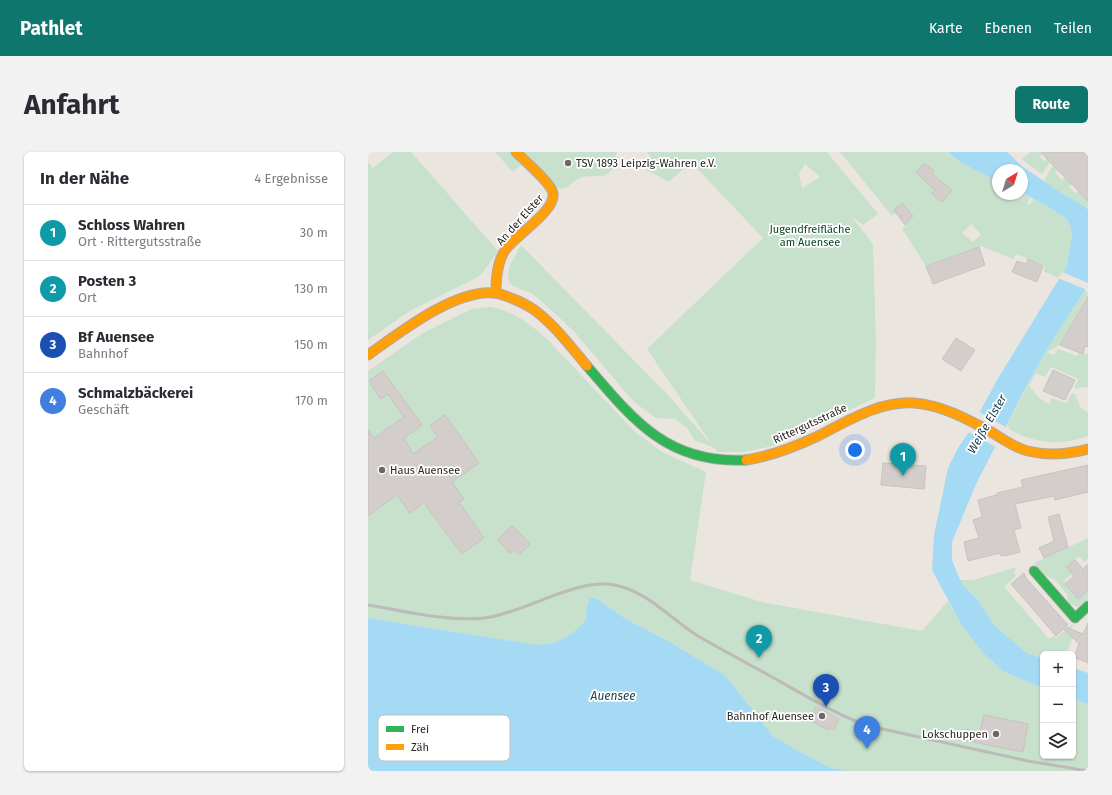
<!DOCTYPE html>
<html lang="de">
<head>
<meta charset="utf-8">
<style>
  body { margin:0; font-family:"Fira Sans",sans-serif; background:#f2f2f3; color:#2b2b33 }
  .controls { position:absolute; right:12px; bottom:12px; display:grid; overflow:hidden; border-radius:6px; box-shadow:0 1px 3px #0004 }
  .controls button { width:36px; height:36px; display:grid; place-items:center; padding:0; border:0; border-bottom:1px solid #e1e1e2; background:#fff; color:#2b2b33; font:20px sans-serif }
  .compass { position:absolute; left:624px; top:12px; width:36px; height:36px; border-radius:50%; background:#fff; box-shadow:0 1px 3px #0004; rotate:38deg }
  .you { position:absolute; left:487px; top:298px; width:14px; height:14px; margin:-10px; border:3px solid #fff; border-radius:50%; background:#1a73e8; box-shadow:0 0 0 6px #1a73e833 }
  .badge { display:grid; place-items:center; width:26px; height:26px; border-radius:50%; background:#0f766e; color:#fff; font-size:13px; font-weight:700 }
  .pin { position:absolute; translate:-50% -33px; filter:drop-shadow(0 1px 2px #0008) }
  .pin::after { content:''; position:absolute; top:21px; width:14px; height:12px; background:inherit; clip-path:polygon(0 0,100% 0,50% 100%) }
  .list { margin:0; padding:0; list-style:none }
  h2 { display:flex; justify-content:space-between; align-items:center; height:52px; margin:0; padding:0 16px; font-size:17px }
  h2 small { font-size:13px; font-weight:400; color:#7c7c81 }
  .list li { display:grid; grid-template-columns:26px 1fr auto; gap:12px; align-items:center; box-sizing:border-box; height:56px; padding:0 16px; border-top:1px solid #e1e1e2 }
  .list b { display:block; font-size:15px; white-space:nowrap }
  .list p { margin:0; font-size:13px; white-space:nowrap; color:#7c7c81 }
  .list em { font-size:13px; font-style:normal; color:#7c7c81 }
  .icon { flex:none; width:22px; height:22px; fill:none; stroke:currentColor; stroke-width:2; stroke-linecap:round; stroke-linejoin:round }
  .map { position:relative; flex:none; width:720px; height:619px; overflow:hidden; border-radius:6px }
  header { display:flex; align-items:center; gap:24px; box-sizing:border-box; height:56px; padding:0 20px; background:#0f766e; color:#fff }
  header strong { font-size:19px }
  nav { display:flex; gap:22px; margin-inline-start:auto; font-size:14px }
  .intro { display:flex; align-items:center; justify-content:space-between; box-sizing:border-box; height:96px; padding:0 24px }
  h1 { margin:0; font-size:28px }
  .button { padding:10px 18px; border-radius:6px; background:#0f766e; color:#fff; font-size:14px; font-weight:700 }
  main { display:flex; gap:24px; padding:0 24px }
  aside { flex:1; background:#fff; border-radius:6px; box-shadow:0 1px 3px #0004 }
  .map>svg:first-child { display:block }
  .green { fill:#c7e1cc; fill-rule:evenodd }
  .water { fill:#a5daf4 }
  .pier { fill:#ebe5e0 }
  .building { fill:#d3cecb; stroke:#c8c2c0 }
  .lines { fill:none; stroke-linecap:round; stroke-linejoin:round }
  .fast-casing { stroke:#aeaaa6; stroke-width:11 }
  .slow-casing { stroke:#aeaaa6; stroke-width:11 }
  .fast { stroke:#30b455; stroke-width:9 }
  .slow { stroke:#ff9f0a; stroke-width:9 }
  .rail { stroke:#bcbaba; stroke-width:3 }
  .poi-dot { fill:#6d6864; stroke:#fff; stroke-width:1.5 }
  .labels { text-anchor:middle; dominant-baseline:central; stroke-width:3.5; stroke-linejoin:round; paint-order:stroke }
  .poi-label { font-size:11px; fill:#292522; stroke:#fff; text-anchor:start }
  .street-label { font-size:11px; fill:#292522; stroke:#fff }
  .park-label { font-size:11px; fill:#0b4428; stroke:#fff }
  .water-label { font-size:12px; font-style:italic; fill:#1d4151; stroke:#fff }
  .key { fill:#fff; stroke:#bfbebd; stroke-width:1 }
  .key-label { font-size:11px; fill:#292522 }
</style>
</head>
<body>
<header>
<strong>Pathlet</strong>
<nav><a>Karte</a><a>Ebenen</a><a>Teilen</a></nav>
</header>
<div class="intro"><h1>Anfahrt</h1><a class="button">Route</a></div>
<main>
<aside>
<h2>In der Nähe<small>4 Ergebnisse</small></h2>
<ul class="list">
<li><span class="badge" style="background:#0f9aa8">1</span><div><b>Schloss Wahren</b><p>Ort · Rittergutsstraße</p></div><em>30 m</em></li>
<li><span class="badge" style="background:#0f9aa8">2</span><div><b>Posten 3</b><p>Ort</p></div><em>130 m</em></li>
<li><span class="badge" style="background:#1a4fb4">3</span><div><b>Bf Auensee</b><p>Bahnhof</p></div><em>150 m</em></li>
<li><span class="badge" style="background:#3f7fe0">4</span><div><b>Schmalzbäckerei</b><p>Geschäft</p></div><em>170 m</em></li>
</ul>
</aside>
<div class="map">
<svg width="720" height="619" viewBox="0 0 720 619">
  <rect width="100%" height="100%" fill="#ebe5e0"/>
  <g class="green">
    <polygon points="25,0 43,0 130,99 112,124 40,160 0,188 0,10 5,16"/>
    <polygon points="127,0 142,0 175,37 153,13 145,20"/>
    <path d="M155 0H249C247 5 247 11 245 15 239 30 223 21 212 26 205 29 201 35 193 37L189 36Z"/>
    <path d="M279 0H459L510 62 495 73 483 64 505 92 508 189 507 246 405 294 376 300H349L347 296 326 288 319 276 307 267 288 266 266 250 209 183 190 164 165 142 145 134 141 130 140 123 142 113 153 93 299 242 344 293 279 197 395 86 323 10 301 30 277 17 283 5ZM437 12 452 25 434 36 431 22Z"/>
    <path d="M472 0H577L592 10 630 30V42H654V40L662 45 659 51 662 53 665 47 698 66 702 73 704 83 699 114 690 126 675 119 677 114 648 102 645 107 613 94 558 114 534 77 544 65 534 51 526 58 528 61 524 64ZM603 72 613 82 605 90 594 81Z"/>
    <polygon points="662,0 673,0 674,2 672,5 676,9 679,7 682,10 675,21 672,21 654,7"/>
    <polygon points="685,13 690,18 687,21 694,28 697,25 704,32 701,35 707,41 710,39 720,40 720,55 719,56 675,30"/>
    <path d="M717 138 720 142 692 193 679 200 686 203 690 197 709 204 711 200 720 202V235H714L710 237 706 236 710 227 683 215 677 225 668 221 661 234 672 247 681 252 684 246 694 250 698 251 704 241 707 242 713 256 720 260V284C693 294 667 292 641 277L640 273 638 275 678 199Z"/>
    <path d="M122 155C147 159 162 172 181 189L266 279 294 300 338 320 322 428 394 450 554 479 580 449 593 472 614 500 636 520 675 536V604H705V547L720 552V619H479L463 616 432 600 405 584 358 524 302 490 258 467 228 446 218 459V468L203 482 189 490 169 493 0 466V219L55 181 103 157Z"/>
    <polygon points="720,386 720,407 716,410 711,404 699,415 704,422 696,428 698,430 697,432 710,447 720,439 720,447 710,455 700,451 699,442 686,427 678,424 666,411"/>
    <polygon points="649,415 646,421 648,424 636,435 681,487 686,484 688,486 704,473 705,475 700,480 705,485 698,502 675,502 675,506 660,502 626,473 611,449 597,435 592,428 605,428"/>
  </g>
  <g class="water">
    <polygon points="579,0 639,0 654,14 687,37 719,56 720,58 720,133 678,199 654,243 609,330 584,390 584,408 592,428 597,435 611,449 626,473 660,502 675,506 675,536 636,520 614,500 593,472 564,418 566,383 580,316 590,296 601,280 629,228 699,114 704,83 702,73 698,66 654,40 654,18 630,18 630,30 592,10"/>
    <polygon points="222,446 228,446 258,467 302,490 358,524 405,584 432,600 463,616 479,619 0,619 0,466 169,493 189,490 203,482 218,468 218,459"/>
    <polygon points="705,516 720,521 720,552 705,547"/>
  </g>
  <g class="pier">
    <polygon points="694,120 720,131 719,138 690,126"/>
    <polygon points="610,259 639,276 629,296 599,279"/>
  </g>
  <g class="building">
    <polygon points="673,0 720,0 720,49 682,10"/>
    <polygon points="556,11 566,19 564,22 584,38 574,50 564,42 567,38 548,21"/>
    <polygon points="534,51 545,64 537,73 526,58"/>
    <polygon points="611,95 617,113 565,132 558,114"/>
    <polygon points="660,107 675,114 669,130 644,120 649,109 658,112"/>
    <polygon points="720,144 720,195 717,194 715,202 692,193"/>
    <polygon points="588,186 607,198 593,219 574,207"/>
    <polygon points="685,218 707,228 697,248 675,239"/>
    <polygon points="15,219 54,273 36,286 45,302 70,285 62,274 77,263 111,311 84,330 96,347 91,350 116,386 94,402 56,351 42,361 29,343 0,364 0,278 6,286 36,265 20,242 13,247 1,229"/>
    <polygon points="530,309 543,311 542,313 558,314 556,337 513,333 515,311 530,312"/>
    <polygon points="720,313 720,340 687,348 686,344 647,352 653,376 646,378 652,400 637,404 632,403 632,401 600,409 596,390 611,386 605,368 614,365 610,348 629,343 629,341 655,335 653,328"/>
    <polygon points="691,362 700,395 676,406 671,396 686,389 680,365"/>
    <polygon points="144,373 162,392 151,403 146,398 142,401 129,388"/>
    <polygon points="707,408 715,417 720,412 720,439 710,447 697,432 706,424 698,415"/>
    <polygon points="656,421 658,426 700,473 698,475 715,482 720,471 720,511 706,505 711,492 696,477 688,484 643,432"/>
    <polygon points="448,554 471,567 466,578 461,575 460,578 441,568"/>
    <polygon points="616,563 660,572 655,600 595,588 598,577 612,580"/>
  </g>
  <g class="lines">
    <defs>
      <g id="fast">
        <path d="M219 214C266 269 300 312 378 308"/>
        <polyline points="666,419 707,466 720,454"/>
      </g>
      <g id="slow">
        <path d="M128 141C128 126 129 109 138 97 148 83 188 59 185 41 183 31 156 8 148 0"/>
        <path d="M0 203C31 181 87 137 126 141 136 142 156 151 165 157 186 172 203 195 219 214"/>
        <path d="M378 308C403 304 427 295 450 284 480 269 511 249 546 251 574 253 601 268 625 281 636 288 647 296 660 299 680 304 701 302 720 297"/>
      </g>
    </defs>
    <use href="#fast" class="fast-casing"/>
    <use href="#slow" class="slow-casing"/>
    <use href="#fast" class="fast"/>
    <use href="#slow" class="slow"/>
    <path class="rail" d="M0 453C37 459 80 470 117 466 157 461 212 423 251 434 282 442 303 467 330 484 354 498 379 511 404 525 435 542 466 562 501 574L660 609 720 619"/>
  </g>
  <g class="poi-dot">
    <circle cx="200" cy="11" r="4"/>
    <circle cx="14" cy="318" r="4"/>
    <circle cx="454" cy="564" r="4"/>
    <circle cx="628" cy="582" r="4"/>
  </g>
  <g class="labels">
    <g class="poi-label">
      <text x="208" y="11">TSV 1893 Leipzig-Wahren e.V.</text>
      <text x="22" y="318">Haus Auensee</text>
      <text x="446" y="564" text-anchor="end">Bahnhof Auensee</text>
      <text x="620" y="582" text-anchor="end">Lokschuppen</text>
    </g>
    <g class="street-label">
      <text transform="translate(152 68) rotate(-48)">An der Elster</text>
      <text transform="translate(442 272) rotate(-25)">Rittergutsstraße</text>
    </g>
    <g class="park-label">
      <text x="442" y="77">Jugendfreifläche<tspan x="442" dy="13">am Auensee</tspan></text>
    </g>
    <g class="water-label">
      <text transform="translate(619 272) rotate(-60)">Weiße Elster</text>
      <text x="245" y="544">Auensee</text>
    </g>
  </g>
  <rect x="10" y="563" width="132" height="46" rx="6" class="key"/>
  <rect x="18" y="574" width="18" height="6" fill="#30b455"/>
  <rect x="18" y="592" width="18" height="6" fill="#ff9f0a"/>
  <g class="key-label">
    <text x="43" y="581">Frei</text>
    <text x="43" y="599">Zäh</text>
  </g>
</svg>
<div class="controls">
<button>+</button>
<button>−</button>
<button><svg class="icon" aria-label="layers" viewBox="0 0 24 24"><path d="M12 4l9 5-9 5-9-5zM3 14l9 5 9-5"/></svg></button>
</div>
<svg class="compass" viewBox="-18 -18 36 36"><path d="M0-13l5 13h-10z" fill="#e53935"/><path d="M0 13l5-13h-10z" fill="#7c7c81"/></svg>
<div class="you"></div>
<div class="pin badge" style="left:535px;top:324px;background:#0f9aa8">1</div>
<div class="pin badge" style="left:391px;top:506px;background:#0f9aa8">2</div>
<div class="pin badge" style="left:458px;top:555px;background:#1a4fb4">3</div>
<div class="pin badge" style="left:499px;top:597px;background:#3f7fe0">4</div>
</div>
</main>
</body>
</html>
